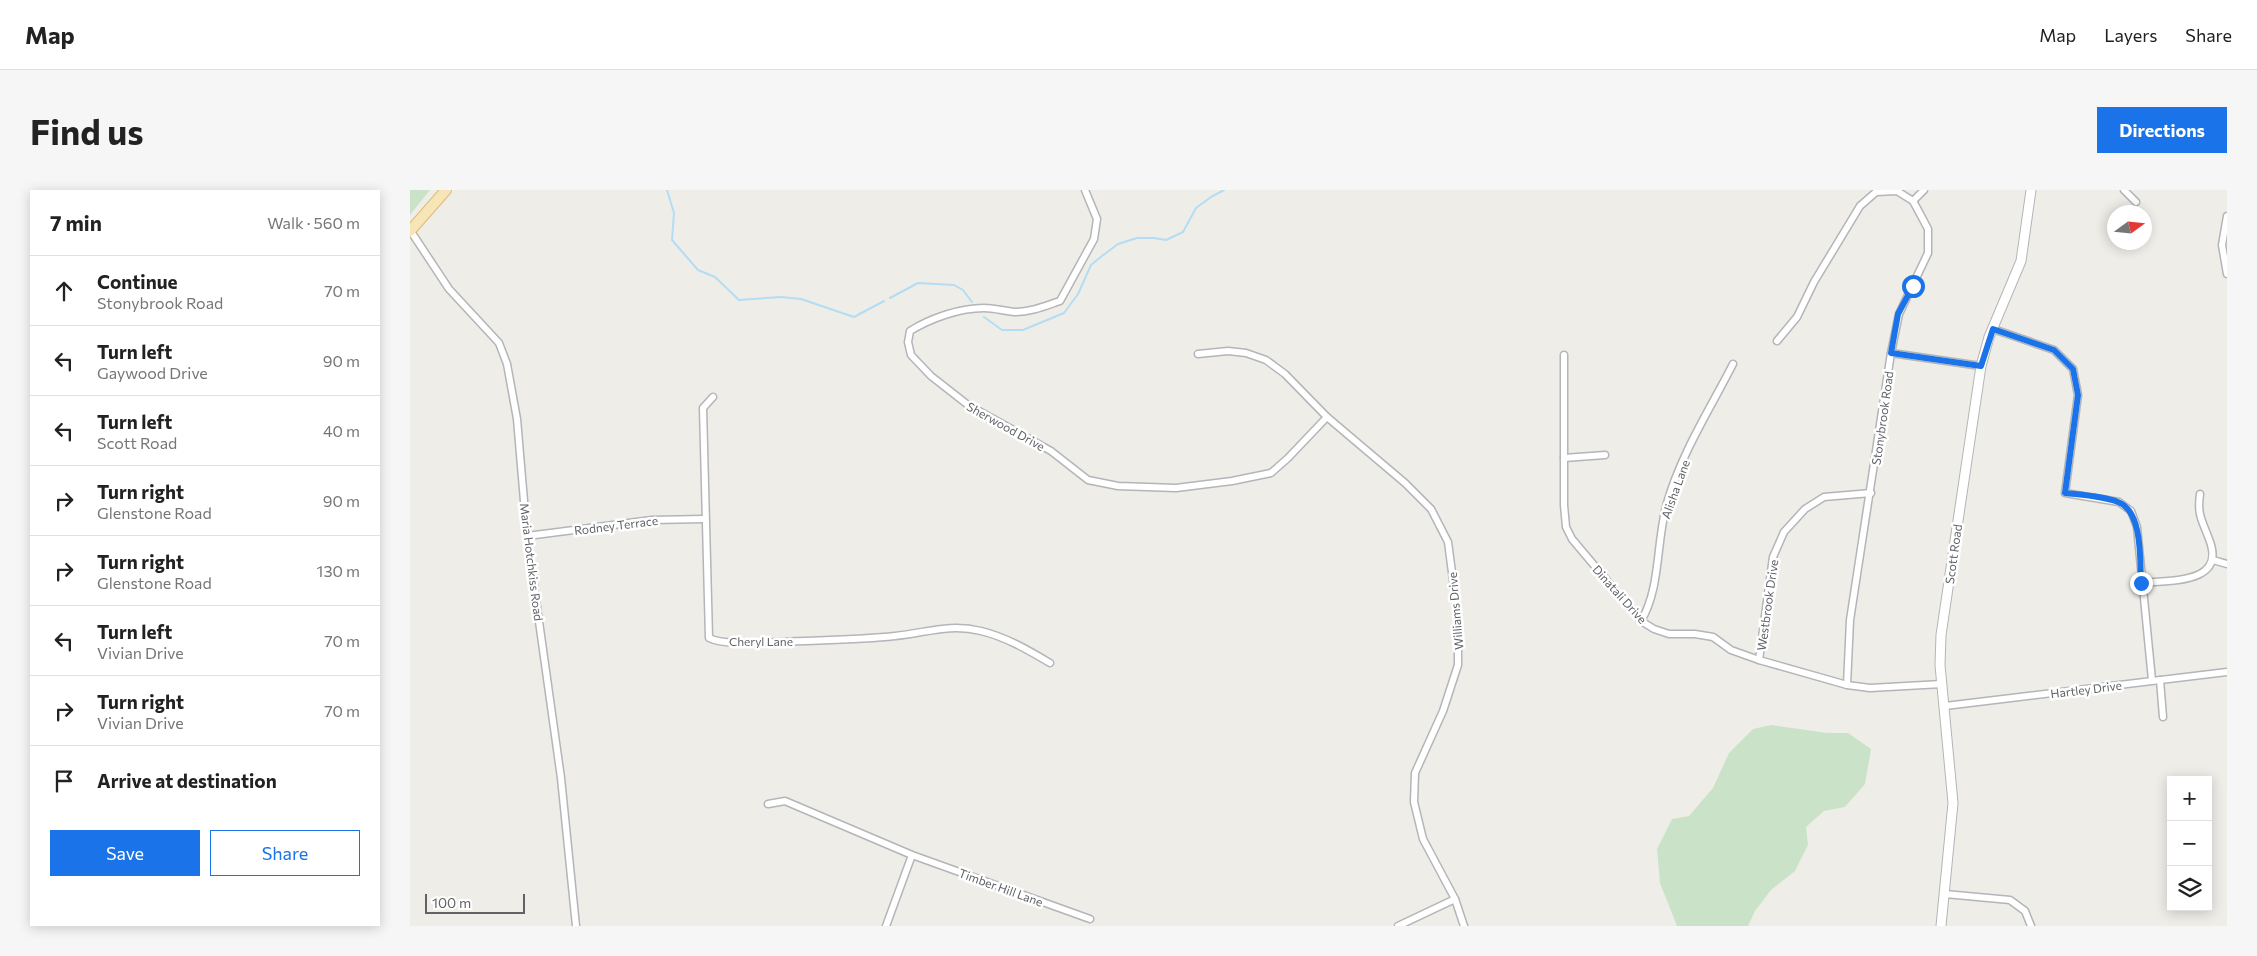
<!DOCTYPE html>
<html lang="en">
<head>
<meta charset="utf-8">
<style>
  body { margin:0; font-family:Commissioner,sans-serif; background:#f6f6f6; color:#222 }
  .controls { position:absolute; right:15px; bottom:15px; display:grid; overflow:hidden; border-radius:0px; box-shadow:0 2px 12px #0003 }
  .controls button { width:45px; height:45px; display:grid; place-items:center; padding:0; border:0; border-bottom:1px solid #e0e0e0; background:#fff; color:#222; font:25px sans-serif }
  .compass { position:absolute; left:1697px; top:15px; width:45px; height:45px; border-radius:50%; background:#fff; box-shadow:0 2px 12px #0003; rotate:75deg }
  .scale { position:absolute; left:15px; bottom:12px; width:100px; box-sizing:border-box; padding-left:5px; border:2px solid #5f6366; border-top:0; font-size:14px; line-height:18px; white-space:nowrap; color:#5f6366; -webkit-text-stroke:4px #fff; paint-order:stroke }
  .stop { position:absolute; width:15px; height:15px; margin:-11px; border:4px solid #1a73e8; border-radius:50%; background:#fff }
  .stop.end { background:#1a73e8; border-color:#fff; box-shadow:0 1px 5px #0008 }
  .list { margin:0; padding:0; list-style:none }
  h2 { display:flex; justify-content:space-between; align-items:center; height:65px; margin:0; padding:0 20px; font-size:21px }
  h2 small { font-size:16px; font-weight:400; color:#767676 }
  .list li { display:grid; grid-template-columns:32px 1fr auto; gap:15px; align-items:center; box-sizing:border-box; height:70px; padding:0 20px; border-top:1px solid #e0e0e0 }
  .list b { display:block; font-size:19px; white-space:nowrap }
  .list p { margin:0; font-size:16px; white-space:nowrap; color:#767676 }
  .list em { font-size:16px; font-style:normal; color:#767676 }
  .actions { display:flex; gap:10px; padding:15px 20px }
  .actions a { flex:1; padding:11px 0; border:1px solid #1a73e8; border-radius:0px; text-align:center; font-size:18px; color:#1a73e8 }
  .actions .main { background:#1a73e8; color:#fff }
  .icon { flex:none; width:28px; height:28px; fill:none; stroke:currentColor; stroke-width:2; stroke-linecap:round; stroke-linejoin:round }
  .map { position:relative; flex:none; width:1817px; height:736px; overflow:hidden; border-radius:0px }
  header { display:flex; align-items:center; gap:30px; box-sizing:border-box; height:70px; padding:0 25px; background:#fff; border-bottom:1px solid #e0e0e0 }
  header strong { font-size:24px }
  nav { display:flex; gap:28px; margin-inline-start:auto; font-size:18px }
  .intro { display:flex; align-items:center; justify-content:space-between; box-sizing:border-box; height:120px; padding:0 30px }
  h1 { margin:0; font-size:35px }
  .button { padding:12px 22px; border-radius:0px; background:#1a73e8; color:#fff; font-size:18px; font-weight:700 }
  main { display:flex; gap:30px; padding:0 30px }
  aside { flex:1; background:#fff; border-radius:0px; box-shadow:0 2px 12px #0003 }
  .map>svg:first-child { display:block }
  .green { fill:#cae3c8 }
  .lines { fill:none; stroke-linecap:round; stroke-linejoin:round }
  .stream { stroke:#b3ddf5; stroke-width:2 }
  .minor-casing { stroke:#b3b5b8; stroke-width:9 }
  .secondary-casing { stroke:#b2b5b8; stroke-width:11 }
  .primary-casing { stroke:#e1b870; stroke-width:12 }
  .minor { stroke:#fff; stroke-width:6 }
  .secondary { stroke:#fff; stroke-width:9 }
  .primary { stroke:#f6e6b7; stroke-width:10 }
  .route { stroke:#1a73e8; stroke-width:6 }
  .labels { text-anchor:middle; dominant-baseline:central; stroke-width:5; stroke-linejoin:round; paint-order:stroke }
  .street-label { font-size:12px; fill:#5f6366; stroke:#fff }
</style>
</head>
<body>
<header>
<strong>Map</strong>
<nav><a>Map</a><a>Layers</a><a>Share</a></nav>
</header>
<div class="intro"><h1>Find us</h1><a class="button">Directions</a></div>
<main>
<aside>
<h2>7 min<small>Walk · 560 m</small></h2>
<ul class="list">
<li><svg class="icon" aria-label="ahead" viewBox="0 0 24 24"><path d="M12 20V5M6 11l6-6 6 6"/></svg><div><b>Continue</b><p>Stonybrook Road</p></div><em>70 m</em></li>
<li><svg class="icon" aria-label="left" viewBox="0 0 24 24"><path d="M17 20v-9H6M10 6l-5 5 5 5"/></svg><div><b>Turn left</b><p>Gaywood Drive</p></div><em>90 m</em></li>
<li><svg class="icon" aria-label="left" viewBox="0 0 24 24"><path d="M17 20v-9H6M10 6l-5 5 5 5"/></svg><div><b>Turn left</b><p>Scott Road</p></div><em>40 m</em></li>
<li><svg class="icon" aria-label="right" viewBox="0 0 24 24"><path d="M7 20v-9h11M14 6l5 5-5 5"/></svg><div><b>Turn right</b><p>Glenstone Road</p></div><em>90 m</em></li>
<li><svg class="icon" aria-label="right" viewBox="0 0 24 24"><path d="M7 20v-9h11M14 6l5 5-5 5"/></svg><div><b>Turn right</b><p>Glenstone Road</p></div><em>130 m</em></li>
<li><svg class="icon" aria-label="left" viewBox="0 0 24 24"><path d="M17 20v-9H6M10 6l-5 5 5 5"/></svg><div><b>Turn left</b><p>Vivian Drive</p></div><em>70 m</em></li>
<li><svg class="icon" aria-label="right" viewBox="0 0 24 24"><path d="M7 20v-9h11M14 6l5 5-5 5"/></svg><div><b>Turn right</b><p>Vivian Drive</p></div><em>70 m</em></li>
<li><svg class="icon" aria-label="arrive" viewBox="0 0 24 24"><path d="M6 21V4h12l-3 4 3 4H6"/></svg><div><b>Arrive at destination</b></div></li>
</ul>
<div class="actions"><a class="main">Save</a><a>Share</a></div>
</aside>
<div class="map">
<svg width="1817" height="736" viewBox="0 0 1817 736">
  <rect width="100%" height="100%" fill="#efede8"/>
  <g class="green">
    <polygon points="0,0 20,0 0,25"/>
    <polygon points="1361,535 1417,543 1438,543 1461,559 1455,594 1435,617 1414,621 1396,637 1398,655 1385,681 1361,700 1345,721 1338,736 1267,736 1250,693 1247,659 1262,629 1279,626 1303,598 1319,563 1343,539"/>
  </g>
  <g class="lines">
    <g class="stream">
      <polyline points="257,0 264,23 262,50 288,80 305,87 329,110 371,107 391,109 444,127 474,111"/>
      <polyline points="480,108 508,93 544,95 553,100 562,112"/>
      <polyline points="574,127 592,140 613,140 654,123 668,104 681,75 692,66 708,54 727,48 744,48 756,50 773,42 786,18 801,7 814,0"/>
    </g>
    <defs>
      <g id="minor">
        <path d="M675 0 687 29 684 49 650 111C635 116 621 122 605 122 594 121 584 118 574 118 550 118 521 128 500 141L498 152 501 165 521 186 558 215 641 261 678 290 708 296 766 298 822 291 861 283 878 268 917 227"/>
        <polyline points="1714,0 1726,12"/>
        <polyline points="1503,11 1514,0"/>
        <polyline points="1817,26 1812,55 1817,84"/>
        <polyline points="0,40 39,99 89,153 97,174 107,229 117,346 151,588 166,736"/>
        <polyline points="1583,139 1644,160 1663,179 1668,205 1655,303 1709,312 1721,321 1727,337 1742,490"/>
        <polyline points="1367,151 1387,127 1404,92 1450,16 1466,2 1487,1 1503,11 1509,22 1518,39 1518,63 1489,124 1481,163 1440,430 1437,495"/>
        <polyline points="1481,163 1571,176"/>
        <polyline points="788,164 818,161 836,163 856,170 875,184 917,227 995,293 1021,319 1038,352 1048,428 1048,475 1033,521 1005,583 1004,612 1013,649 1045,709 1054,736"/>
        <polyline points="1154,165 1154,315 1156,337 1162,349 1231,431 1244,439 1259,444 1285,444 1303,447 1321,460 1349,470 1437,495 1460,498 1532,494"/>
        <path d="M303 207 293 218 299 448C316 456 351 452 370 452 408 450 447 450 485 446 516 443 539 433 571 441 596 447 618 460 640 473"/>
        <polyline points="1154,268 1195,265"/>
        <polyline points="117,346 242,330 294,329"/>
        <polyline points="1803,370 1817,374"/>
        <path d="M1731 393C1761 390 1817 394 1799 349 1792 330 1787 325 1790 304"/>
        <path d="M1231 431C1251 398 1246 351 1257 313 1271 264 1300 219 1323 174"/>
        <polyline points="1349,470 1363,367 1374,342 1395,319 1414,307 1461,303"/>
        <polyline points="1750,490 1753,527"/>
        <polyline points="1535,516 1817,482"/>
        <polyline points="358,614 375,611 502,665 680,729"/>
        <polyline points="1535,704 1600,710 1615,721 1621,736"/>
        <polyline points="476,736 502,665"/>
        <polyline points="988,736 1045,709"/>
      </g>
      <polyline id="secondary" points="1531,736 1543,613 1530,475 1531,445 1571,176 1579,147 1611,71 1621,0"/>
      <polyline id="primary" points="0,41 36,0"/>
    </defs>
    <use href="#minor" class="minor-casing"/>
    <use href="#secondary" class="secondary-casing"/>
    <use href="#primary" class="primary-casing"/>
    <use href="#minor" class="minor"/>
    <use href="#secondary" class="secondary"/>
    <use href="#primary" class="primary"/>
  </g>
  <g class="lines">
    <path class="route" d="M1503 96 1488 124 1481 163 1571 176 1583 139 1644 160 1663 179 1668 205 1655 303C1672 305 1692 306 1708 312 1733 321 1730 371 1731 393"/>
  </g>
  <g class="labels">
    <g class="street-label">
      <text transform="translate(1472 228) rotate(-82)">Stonybrook Road</text>
      <text transform="translate(596 236) rotate(29)">Sherwood Drive</text>
      <text transform="translate(1265 299) rotate(-70)">Alisha Lane</text>
      <text transform="translate(206 335) rotate(-7)">Rodney Terrace</text>
      <text transform="translate(1543 364) rotate(-82)">Scott Road</text>
      <text transform="translate(122 372) rotate(83)">Maria Hotchkiss Road</text>
      <text transform="translate(1210 404) rotate(48)">Dinatali Drive</text>
      <text transform="translate(1357 415) rotate(-82)">Westbrook Drive</text>
      <text transform="translate(1045 421) rotate(-95)">Williams Drive</text>
      <text x="351" y="451">Cheryl Lane</text>
      <text transform="translate(1676 499) rotate(-7)">Hartley Drive</text>
      <text transform="translate(591 697) rotate(20)">Timber Hill Lane</text>
    </g>
  </g>
</svg>
<div class="controls">
<button>+</button>
<button>−</button>
<button><svg class="icon" aria-label="layers" viewBox="0 0 24 24"><path d="M12 4l9 5-9 5-9-5zM3 14l9 5 9-5"/></svg></button>
</div>
<svg class="compass" viewBox="-18 -18 36 36"><path d="M0-13l5 13h-10z" fill="#e53935"/><path d="M0 13l5-13h-10z" fill="#767676"/></svg>
<div class="scale">100 m</div>
<div class="stop" style="left:1503px;top:96px"></div>
<div class="stop end" style="left:1731px;top:393px"></div>
</div>
</main>
</body>
</html>
